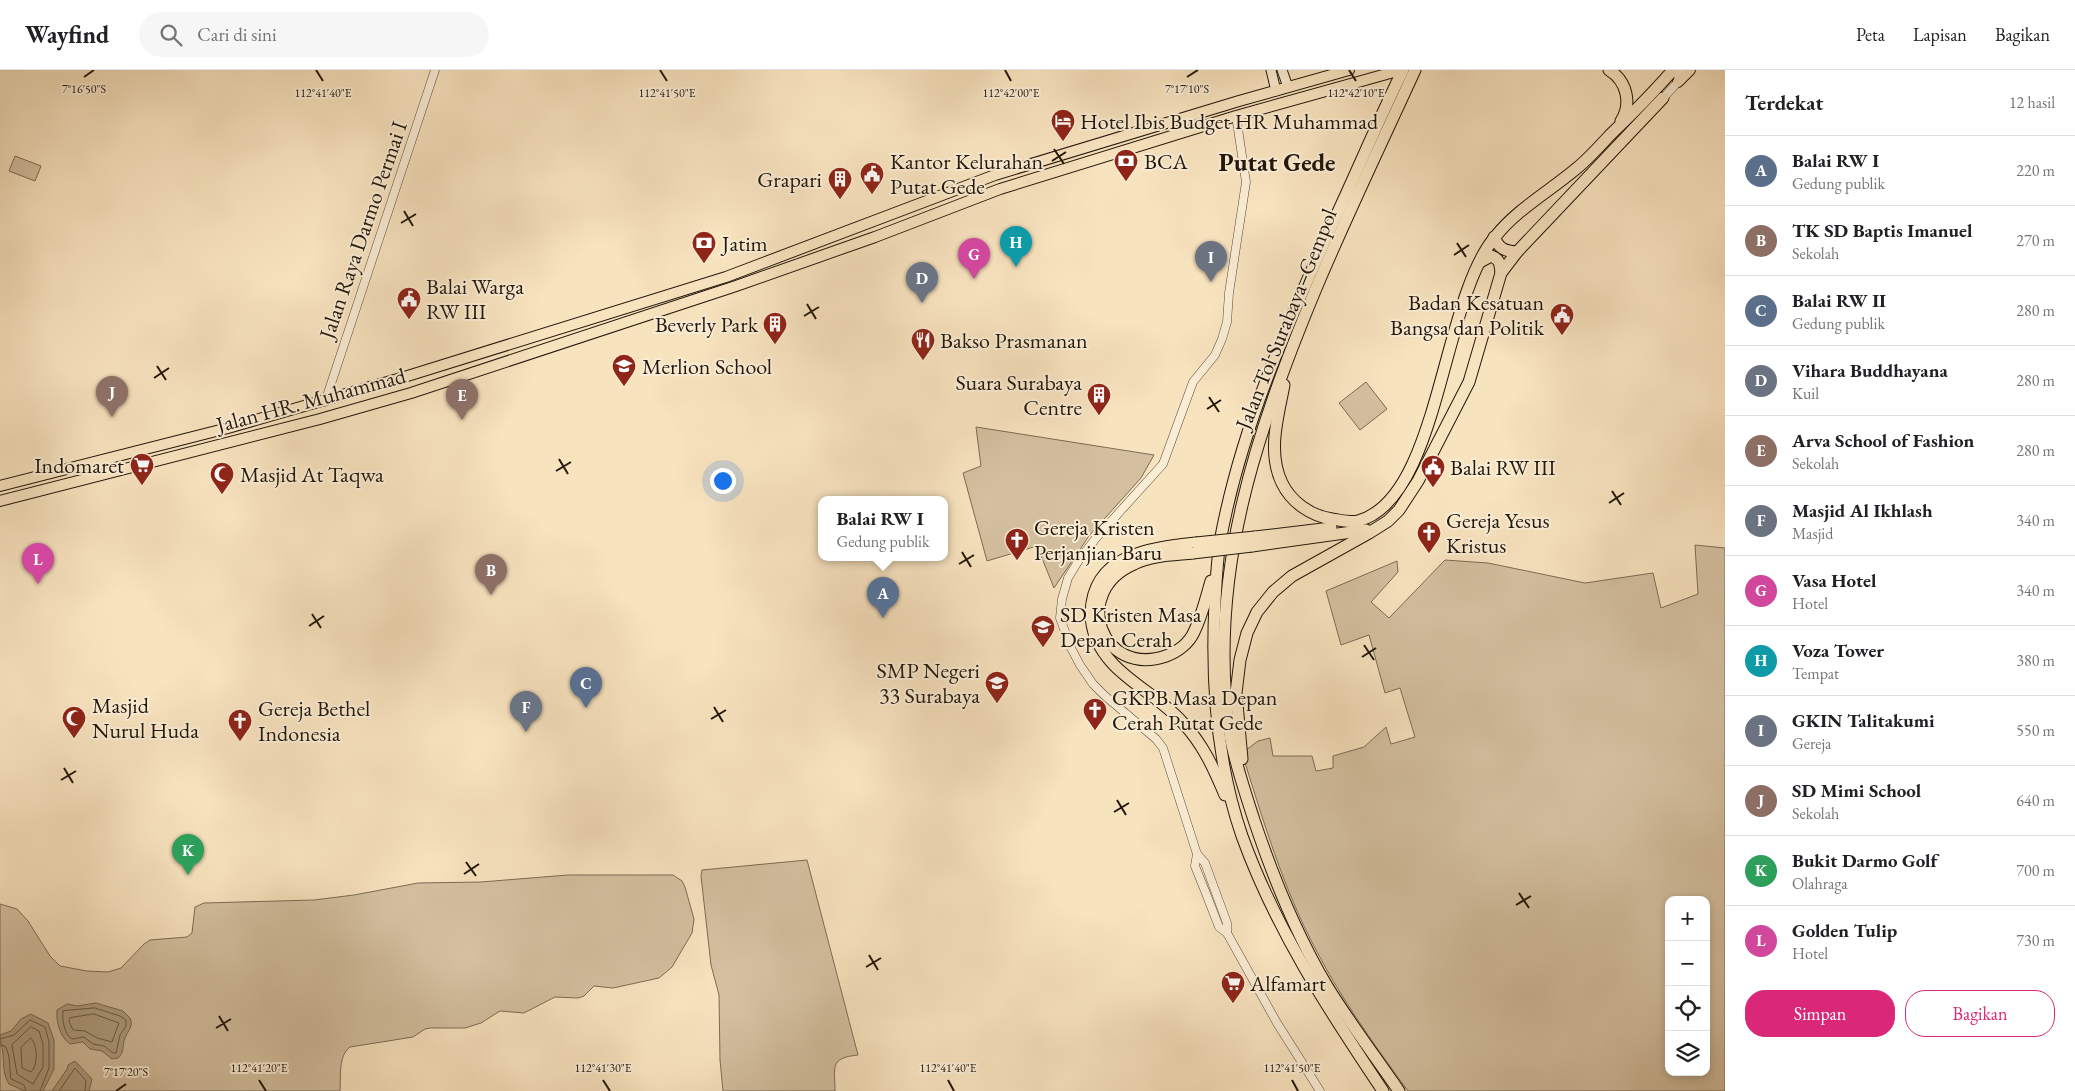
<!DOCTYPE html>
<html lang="id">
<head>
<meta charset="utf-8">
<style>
  body { margin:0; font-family:"EB Garamond",serif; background:#f6f6f6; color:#202124 }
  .controls { position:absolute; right:15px; bottom:15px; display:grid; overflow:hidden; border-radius:10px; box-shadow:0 2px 8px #0003 }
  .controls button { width:45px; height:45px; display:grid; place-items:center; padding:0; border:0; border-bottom:1px solid #e0e0e0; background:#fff; color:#202124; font:25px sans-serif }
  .you { position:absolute; left:722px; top:410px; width:18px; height:18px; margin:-12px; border:4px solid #fff; border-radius:50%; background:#1a73e8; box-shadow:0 0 0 8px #1a73e833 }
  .badge { display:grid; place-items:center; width:32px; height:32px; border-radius:50%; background:#db2777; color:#fff; font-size:16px; font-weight:700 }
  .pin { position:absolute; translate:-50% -41px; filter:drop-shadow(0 1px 2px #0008) }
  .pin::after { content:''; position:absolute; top:26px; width:18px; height:15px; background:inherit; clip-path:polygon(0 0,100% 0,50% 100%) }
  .popup { position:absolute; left:818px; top:426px; width:130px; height:65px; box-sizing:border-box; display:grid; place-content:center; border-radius:10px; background:#fff; filter:drop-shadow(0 1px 4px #0005); font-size:16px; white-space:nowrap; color:#757577 }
  .popup b { font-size:19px; color:#202124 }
  .popup::after { content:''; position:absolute; left:50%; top:100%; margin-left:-10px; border:10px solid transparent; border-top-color:#fff }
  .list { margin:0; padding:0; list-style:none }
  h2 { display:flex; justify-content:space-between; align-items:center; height:65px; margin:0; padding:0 20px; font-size:21px }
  h2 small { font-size:16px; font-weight:400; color:#757577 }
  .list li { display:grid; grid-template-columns:32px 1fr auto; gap:15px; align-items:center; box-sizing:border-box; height:70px; padding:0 20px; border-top:1px solid #e0e0e0 }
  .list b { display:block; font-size:19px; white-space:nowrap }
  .list p { margin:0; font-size:16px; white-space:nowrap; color:#757577 }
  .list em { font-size:16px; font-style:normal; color:#757577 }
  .actions { display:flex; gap:10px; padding:15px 20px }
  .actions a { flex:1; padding:11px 0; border:1px solid #db2777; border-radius:20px; text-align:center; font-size:18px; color:#db2777 }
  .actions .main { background:#db2777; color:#fff }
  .icon { flex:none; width:28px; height:28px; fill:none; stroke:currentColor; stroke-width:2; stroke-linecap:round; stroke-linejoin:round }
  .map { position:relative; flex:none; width:1725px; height:1021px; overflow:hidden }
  header { display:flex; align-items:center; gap:30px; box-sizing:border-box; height:70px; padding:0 25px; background:#fff; border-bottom:1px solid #e0e0e0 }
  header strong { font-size:24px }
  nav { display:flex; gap:28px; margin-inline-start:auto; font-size:18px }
  .search { width:350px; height:45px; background:#f6f6f6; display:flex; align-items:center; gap:12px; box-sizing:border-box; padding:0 18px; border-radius:28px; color:#757577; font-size:19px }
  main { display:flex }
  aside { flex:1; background:#fff }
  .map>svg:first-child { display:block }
  .green { fill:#d4c0a0; stroke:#7b6c55; fill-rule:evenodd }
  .water { fill:#af9e81; stroke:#776851 }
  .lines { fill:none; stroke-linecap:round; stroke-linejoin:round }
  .shore { stroke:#685a46; stroke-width:1 }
  .tertiary-casing { stroke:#584a37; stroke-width:9 }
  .secondary-casing { stroke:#22170a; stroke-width:11 }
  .primary-casing { stroke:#22170a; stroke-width:12 }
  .motorway-casing { stroke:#22170a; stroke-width:13 }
  .tertiary { stroke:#faedd5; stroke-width:8 }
  .secondary { stroke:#faedd5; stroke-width:9 }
  .primary { stroke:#f8e3bf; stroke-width:10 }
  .motorway { stroke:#f8e3bf; stroke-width:11 }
  .motorway-bridge-casing { stroke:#22170a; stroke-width:13; stroke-linecap:butt }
  .motorway-bridge { stroke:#f8e3bf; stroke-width:11 }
  .ticks { fill:none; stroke:#22170a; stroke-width:2 }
  .labels { text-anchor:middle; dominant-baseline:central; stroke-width:4; stroke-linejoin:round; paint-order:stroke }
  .poi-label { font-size:22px; fill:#22170a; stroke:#faedd5; text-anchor:start }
  .street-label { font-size:22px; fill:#22170a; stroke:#faedd5 }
  .quarter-label { font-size:25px; font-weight:bold; fill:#22170a; stroke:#faedd5 }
  .ticks-label { font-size:12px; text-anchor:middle; fill:#22170a; stroke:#faedd5; stroke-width:4; stroke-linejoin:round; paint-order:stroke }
</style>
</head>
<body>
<header>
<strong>Wayfind</strong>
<div class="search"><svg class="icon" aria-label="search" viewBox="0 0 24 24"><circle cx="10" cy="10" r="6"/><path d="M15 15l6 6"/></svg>Cari di sini</div>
<nav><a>Peta</a><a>Lapisan</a><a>Bagikan</a></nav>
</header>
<main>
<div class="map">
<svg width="1725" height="1021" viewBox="0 0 1725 1021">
  <rect width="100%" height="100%" fill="#f8e3bf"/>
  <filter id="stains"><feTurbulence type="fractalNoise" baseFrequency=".004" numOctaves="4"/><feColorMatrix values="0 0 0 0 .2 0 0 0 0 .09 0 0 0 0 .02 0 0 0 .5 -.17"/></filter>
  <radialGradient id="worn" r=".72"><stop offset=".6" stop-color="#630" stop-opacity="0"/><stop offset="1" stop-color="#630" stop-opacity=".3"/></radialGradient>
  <g class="green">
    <polygon points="15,86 41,96 35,111 9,101"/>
    <polygon points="1366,312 1387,339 1360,360 1339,333"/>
    <polygon points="976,357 1154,385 1141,408 1089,466 1054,518 1037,476 987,491 963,403 981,396"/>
    <path d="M1695 475 1725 478V1021H1408C1375 976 1342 930 1316 880 1283 818 1263 750 1242 683L1258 671 1270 668 1273 686H1312L1316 701 1333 698V686L1364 677 1386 657 1391 674 1415 667 1400 618 1385 623 1369 565 1341 575 1326 521 1397 491 1398 502 1371 532 1389 548 1445 490 1488 493 1585 513 1653 503 1661 538 1698 524ZM1669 830H1706V1002H1669Z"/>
    <path d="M807 790 858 985C829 988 835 997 835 1021H723L720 990 719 925 711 895 701 806 702 800Z"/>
    <path d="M568 805H673L682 811 685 817 694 849 692 863 672 897 659 908 613 918 594 916 584 926 578 928 555 927 524 943 500 941 481 953 465 958H430L425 959 413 967 350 977C338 986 341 1006 340 1021H0V834L17 839 28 851 50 886 60 896 87 901 108 902 121 898 144 874 150 870 187 867 192 863 195 837 204 833 314 830 354 825 418 813 481 812Z"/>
  </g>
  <g class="water">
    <path d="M96 933 123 941 130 948C134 957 128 960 125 968 122 975 125 982 118 988L112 989 102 981 90 979 83 972 70 974C60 967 56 952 57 940L67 934 77 936Z"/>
    <path d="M31 944 48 953 54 970V999L43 1021H25L9 1014C3 1005 4 996 3 985 3 978 0 973 0 965L11 961 21 949Z"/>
    <polygon points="75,991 92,1009 89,1021 52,1021 67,999 68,995"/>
  </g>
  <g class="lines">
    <g class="shore">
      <path d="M95 938 120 946 126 950V956L120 965 116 983H113L104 976 93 974 84 967 72 969C64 964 62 950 63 941Z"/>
      <polygon points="94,944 119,953 112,972 97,968 85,961 73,960 69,951 70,948"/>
      <polygon points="31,957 39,961 43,974 43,997 33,1014 17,1004 12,975"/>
      <path d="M31 968C38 975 38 996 31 1002L22 998 21 978Z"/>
      <polyline points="0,969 14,965 30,950 45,957 49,972 49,998 40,1021"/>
      <path d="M0 975 5 976C11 985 9 999 11 1009L24 1015 26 1021"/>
      <polyline points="59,1021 75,998 86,1011 85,1021"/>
    </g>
    <defs>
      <g id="tertiary">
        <polyline points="1663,28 1678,12 1679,0"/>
        <polyline points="1236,46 1246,112 1229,223 1227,252 1222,269 1215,285 1193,312 1163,394 1096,468 1079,490 1068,508 1062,529 1060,548 1071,578 1080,595 1093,614 1104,625 1156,669 1163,678 1197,784 1195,796 1207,826 1219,857 1227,863 1277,953 1320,1021"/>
        <polyline points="325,332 435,0"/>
        <polyline points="1197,784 1205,793 1227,853 1227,863"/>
      </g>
      <g id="secondary">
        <polyline points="1271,0 1276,21"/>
        <polyline points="1282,0 1288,17"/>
      </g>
      <g id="primary">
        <polyline points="1678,12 1690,0"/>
        <polyline points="0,416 228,358 401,308 726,207 995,105 1239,31 1349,0"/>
        <polyline points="0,431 320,349 411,323 736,216 875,167 1000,119 1236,46 1401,0"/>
      </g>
      <g id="motorway">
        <path d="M1609 0C1627 11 1632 34 1621 51"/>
        <path d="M1494 167C1499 179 1505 181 1517 182"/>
        <path d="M1480 192 1491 186C1500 189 1500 194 1501 203"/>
        <path d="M1284 315C1278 347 1267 382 1282 413 1291 432 1311 446 1332 449 1340 450 1351 453 1358 451 1440 429 1441 231 1495 167 1517 139 1550 121 1577 98 1588 89 1599 77 1609 66 1631 45 1653 23 1673 0"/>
        <polyline points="1255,467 1331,458"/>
        <path d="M1196 473C1150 478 1093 484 1091 543 1091 563 1100 580 1113 594 1134 616 1163 630 1183 653 1203 674 1214 699 1225 725"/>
        <polyline points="1252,476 1366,460"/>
        <path d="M1193 483C1174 485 1152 485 1134 494 1070 522 1101 608 1166 586 1178 582 1189 573 1194 562 1202 546 1206 528 1211 511"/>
        <polyline points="1242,689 1236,623 1240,590 1247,563 1257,542 1273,522 1292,506 1369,463 1388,451 1399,440 1418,411 1469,312 1501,203 1517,182 1663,28"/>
        <path d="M1383 1021C1328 939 1276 860 1242 766 1216 691 1211 611 1215 532 1216 512 1217 491 1220 472 1240 361 1286 257 1332 155 1356 104 1378 51 1403 0"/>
        <path d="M1399 1021C1375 986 1349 952 1327 916 1296 864 1273 807 1254 750 1245 722 1235 693 1230 665 1206 508 1257 359 1317 216 1348 143 1382 72 1415 0"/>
      </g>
    </defs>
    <use href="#tertiary" class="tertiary-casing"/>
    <use href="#secondary" class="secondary-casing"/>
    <use href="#primary" class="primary-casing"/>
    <use href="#motorway" class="motorway-casing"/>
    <use href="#tertiary" class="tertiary"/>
    <use href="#secondary" class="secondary"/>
    <use href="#primary" class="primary"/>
    <use href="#motorway" class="motorway"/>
    <defs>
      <g id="motorway-bridge">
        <polyline points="1196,473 1255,467"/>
        <polyline points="1193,483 1252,476"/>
      </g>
    </defs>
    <use href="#motorway-bridge" class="motorway-bridge-casing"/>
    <use href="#motorway-bridge" class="motorway-bridge"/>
  </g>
  <path class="ticks" d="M316 0 323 11M660 0 667 11M1005 0 1011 11M1349 0 1356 11M84 7 94 0M1187 7 1198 0M1054 79 1064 94M1052 91 1066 82M404 141 413 156M401 153 416 144M1457 173 1466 187M1454 185 1469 175M807 234 816 249M804 246 819 237M157 296 166 310M154 308 169 298M1209 327 1219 342M1207 339 1221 330M559 389 568 404M556 401 571 392M1612 421 1621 435M1609 433 1624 423M962 482 971 497M959 494 974 485M312 544 321 558M309 556 324 546M1364 575 1374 590M1362 587 1376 578M714 637 723 652M711 649 726 640M64 698 73 713M61 710 76 701M1117 730 1126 745M1114 742 1129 733M466 792 476 806M464 804 479 794M1519 823 1529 838M1516 835 1531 826M869 885 878 900M866 897 881 888M219 946 228 961M216 958 231 949M259 1010 266 1021M603 1010 610 1021M948 1010 954 1021M1292 1010 1298 1021M116 1021 126 1014"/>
  <defs>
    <symbol id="hotel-pin" viewBox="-11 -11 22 30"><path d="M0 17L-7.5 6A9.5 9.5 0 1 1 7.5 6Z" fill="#8f2418" stroke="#faedd5"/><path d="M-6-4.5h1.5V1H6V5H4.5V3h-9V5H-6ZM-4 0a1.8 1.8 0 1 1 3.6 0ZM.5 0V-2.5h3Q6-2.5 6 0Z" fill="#fff"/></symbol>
    <symbol id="bank-pin" viewBox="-11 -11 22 30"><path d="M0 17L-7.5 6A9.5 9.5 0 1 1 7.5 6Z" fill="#8f2418" stroke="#faedd5"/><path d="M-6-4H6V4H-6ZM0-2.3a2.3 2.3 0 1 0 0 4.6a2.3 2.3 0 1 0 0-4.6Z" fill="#fff"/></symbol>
    <symbol id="civic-pin" viewBox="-11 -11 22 30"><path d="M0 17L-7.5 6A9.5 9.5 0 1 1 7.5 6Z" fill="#8f2418" stroke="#faedd5"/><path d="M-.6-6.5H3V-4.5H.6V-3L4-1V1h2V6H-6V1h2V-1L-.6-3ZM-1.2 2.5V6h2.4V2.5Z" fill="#fff"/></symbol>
    <symbol id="building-pin" viewBox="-11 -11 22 30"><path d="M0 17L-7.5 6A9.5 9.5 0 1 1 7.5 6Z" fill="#8f2418" stroke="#faedd5"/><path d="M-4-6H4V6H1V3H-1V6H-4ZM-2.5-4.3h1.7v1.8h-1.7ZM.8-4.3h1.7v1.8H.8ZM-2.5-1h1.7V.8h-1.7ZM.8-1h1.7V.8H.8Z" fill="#fff"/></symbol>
    <symbol id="restaurant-pin" viewBox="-11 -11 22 30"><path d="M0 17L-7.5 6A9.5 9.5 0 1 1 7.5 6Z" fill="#8f2418" stroke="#faedd5"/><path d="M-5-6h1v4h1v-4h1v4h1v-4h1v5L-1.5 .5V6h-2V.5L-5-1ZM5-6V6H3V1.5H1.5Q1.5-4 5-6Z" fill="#fff"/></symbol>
    <symbol id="school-pin" viewBox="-11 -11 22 30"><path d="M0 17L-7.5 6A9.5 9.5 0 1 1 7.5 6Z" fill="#8f2418" stroke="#faedd5"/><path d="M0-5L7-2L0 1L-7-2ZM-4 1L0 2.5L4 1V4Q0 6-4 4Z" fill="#fff"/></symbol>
    <symbol id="supermarket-pin" viewBox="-11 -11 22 30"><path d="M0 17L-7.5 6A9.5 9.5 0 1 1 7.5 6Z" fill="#8f2418" stroke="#faedd5"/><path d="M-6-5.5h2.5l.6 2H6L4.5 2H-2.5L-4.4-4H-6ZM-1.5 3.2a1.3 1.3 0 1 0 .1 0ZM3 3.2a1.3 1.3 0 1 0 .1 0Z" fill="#fff"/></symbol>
    <symbol id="mosque-pin" viewBox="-11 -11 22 30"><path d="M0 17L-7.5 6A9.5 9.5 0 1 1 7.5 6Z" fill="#8f2418" stroke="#faedd5"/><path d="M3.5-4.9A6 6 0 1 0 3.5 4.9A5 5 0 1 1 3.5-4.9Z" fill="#fff"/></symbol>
    <symbol id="church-pin" viewBox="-11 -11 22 30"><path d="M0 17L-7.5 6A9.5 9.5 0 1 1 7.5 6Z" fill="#8f2418" stroke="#faedd5"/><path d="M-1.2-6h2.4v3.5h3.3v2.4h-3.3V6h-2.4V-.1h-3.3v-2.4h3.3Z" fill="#fff"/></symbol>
  </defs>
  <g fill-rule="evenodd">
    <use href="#hotel-pin" x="1049" y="37" width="28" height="38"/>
    <use href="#bank-pin" x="1112" y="77" width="28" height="38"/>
    <use href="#civic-pin" x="858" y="90" width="28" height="38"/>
    <use href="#building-pin" x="826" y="95" width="28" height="38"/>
    <use href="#bank-pin" x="690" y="159" width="28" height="38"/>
    <use href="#civic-pin" x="395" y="215" width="28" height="38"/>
    <use href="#civic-pin" x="1548" y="231" width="28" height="38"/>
    <use href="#building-pin" x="761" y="240" width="28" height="38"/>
    <use href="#restaurant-pin" x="909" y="256" width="28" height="38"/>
    <use href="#school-pin" x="610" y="282" width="28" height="38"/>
    <use href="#building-pin" x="1085" y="311" width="28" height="38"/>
    <use href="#supermarket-pin" x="128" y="381" width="28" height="38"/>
    <use href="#civic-pin" x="1419" y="383" width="28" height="38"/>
    <use href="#mosque-pin" x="208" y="390" width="28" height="38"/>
    <use href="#church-pin" x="1415" y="449" width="28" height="38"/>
    <use href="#church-pin" x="1003" y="456" width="28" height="38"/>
    <use href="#school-pin" x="1029" y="543" width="28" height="38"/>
    <use href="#school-pin" x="983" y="599" width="28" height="38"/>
    <use href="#church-pin" x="1081" y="626" width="28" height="38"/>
    <use href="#mosque-pin" x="60" y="634" width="28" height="38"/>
    <use href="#church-pin" x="226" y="637" width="28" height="38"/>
    <use href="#supermarket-pin" x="1219" y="899" width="28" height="38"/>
  </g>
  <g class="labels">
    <g class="poi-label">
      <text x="1080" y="51">Hotel Ibis Budget HR Muhammad</text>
      <text x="890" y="91">Kantor Kelurahan<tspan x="890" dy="25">Putat Gede</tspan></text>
      <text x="1144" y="91">BCA</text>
      <text x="822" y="109" text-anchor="end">Grapari</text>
      <text x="722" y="173">Jatim</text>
      <text x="426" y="216">Balai Warga<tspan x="426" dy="25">RW III</tspan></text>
      <text x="1544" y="232" text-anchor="end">Badan Kesatuan<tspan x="1544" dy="25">Bangsa dan Politik</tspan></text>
      <text x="758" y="254" text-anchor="end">Beverly Park</text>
      <text x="940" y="270">Bakso Prasmanan</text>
      <text x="642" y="296">Merlion School</text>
      <text x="1082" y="312" text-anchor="end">Suara Surabaya<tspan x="1082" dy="25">Centre</tspan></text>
      <text x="124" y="395" text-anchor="end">Indomaret</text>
      <text x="1450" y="397">Balai RW III</text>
      <text x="240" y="404">Masjid At Taqwa</text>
      <text x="1446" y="450">Gereja Yesus<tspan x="1446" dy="25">Kristus</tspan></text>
      <text x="1034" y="457">Gereja Kristen<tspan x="1034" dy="25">Perjanjian Baru</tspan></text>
      <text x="1060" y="544">SD Kristen Masa<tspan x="1060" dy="25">Depan Cerah</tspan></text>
      <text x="980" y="600" text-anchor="end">SMP Negeri<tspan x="980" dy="25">33 Surabaya</tspan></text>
      <text x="1112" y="627">GKPB Masa Depan<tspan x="1112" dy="25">Cerah Putat Gede</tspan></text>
      <text x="92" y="635">Masjid<tspan x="92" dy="25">Nurul Huda</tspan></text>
      <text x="258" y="638">Gereja Bethel<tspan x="258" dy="25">Indonesia</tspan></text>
      <text x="1250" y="913">Alfamart</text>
    </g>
    <g class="street-label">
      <text transform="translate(363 160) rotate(-71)">Jalan Raya Darmo Permai I</text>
      <text transform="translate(1286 249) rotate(-68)">Jalan Tol Surabaya–Gempol</text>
      <text transform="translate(311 330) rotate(-15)">Jalan HR. Muhammad</text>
    </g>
    <g class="quarter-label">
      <text x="1277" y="92">Putat Gede</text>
    </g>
  </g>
  <g class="ticks-label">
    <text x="1187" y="23">7°17'10"S</text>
    <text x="84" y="23">7°16'50"S</text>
    <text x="323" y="27">112°41'40"E</text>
    <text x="667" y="27">112°41'50"E</text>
    <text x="1011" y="27">112°42'00"E</text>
    <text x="1356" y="27">112°42'10"E</text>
    <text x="259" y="1002">112°41'20"E</text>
    <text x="603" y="1002">112°41'30"E</text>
    <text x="948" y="1002">112°41'40"E</text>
    <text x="1292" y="1002">112°41'50"E</text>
    <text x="126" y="1006">7°17'20"S</text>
  </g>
  <rect width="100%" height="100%" filter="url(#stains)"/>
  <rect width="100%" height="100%" fill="url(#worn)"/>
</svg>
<div class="controls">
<button>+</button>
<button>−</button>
<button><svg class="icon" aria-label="locate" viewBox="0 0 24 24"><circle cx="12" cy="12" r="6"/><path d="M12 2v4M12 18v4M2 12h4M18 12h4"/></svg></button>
<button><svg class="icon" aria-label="layers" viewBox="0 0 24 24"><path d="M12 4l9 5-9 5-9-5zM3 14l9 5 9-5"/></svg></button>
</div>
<div class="you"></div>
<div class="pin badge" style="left:883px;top:548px;background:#5c6f8a">A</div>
<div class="popup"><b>Balai RW I</b>Gedung publik</div>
<div class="pin badge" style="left:491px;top:525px;background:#8d6e63">B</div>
<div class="pin badge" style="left:586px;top:638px;background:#5c6f8a">C</div>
<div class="pin badge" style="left:922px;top:233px;background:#6b7280">D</div>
<div class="pin badge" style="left:462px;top:350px;background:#8d6e63">E</div>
<div class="pin badge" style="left:526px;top:662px;background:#6b7280">F</div>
<div class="pin badge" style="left:974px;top:209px;background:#d1479c">G</div>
<div class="pin badge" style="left:1016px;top:197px;background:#0f9aa8">H</div>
<div class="pin badge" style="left:1211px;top:212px;background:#6b7280">I</div>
<div class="pin badge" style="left:112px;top:347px;background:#8d6e63">J</div>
<div class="pin badge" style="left:188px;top:805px;background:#2e9e5b">K</div>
<div class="pin badge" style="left:38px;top:514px;background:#d1479c">L</div>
</div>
<aside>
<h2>Terdekat<small>12 hasil</small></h2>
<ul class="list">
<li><span class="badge" style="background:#5c6f8a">A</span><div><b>Balai RW I</b><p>Gedung publik</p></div><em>220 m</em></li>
<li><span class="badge" style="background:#8d6e63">B</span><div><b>TK SD Baptis Imanuel</b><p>Sekolah</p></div><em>270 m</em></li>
<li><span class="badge" style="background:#5c6f8a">C</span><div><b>Balai RW II</b><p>Gedung publik</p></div><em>280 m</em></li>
<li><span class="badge" style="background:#6b7280">D</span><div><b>Vihara Buddhayana</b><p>Kuil</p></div><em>280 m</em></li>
<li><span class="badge" style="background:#8d6e63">E</span><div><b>Arva School of Fashion</b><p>Sekolah</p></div><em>280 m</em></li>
<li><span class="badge" style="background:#6b7280">F</span><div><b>Masjid Al Ikhlash</b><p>Masjid</p></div><em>340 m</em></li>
<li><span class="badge" style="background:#d1479c">G</span><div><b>Vasa Hotel</b><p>Hotel</p></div><em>340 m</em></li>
<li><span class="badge" style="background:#0f9aa8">H</span><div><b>Voza Tower</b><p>Tempat</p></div><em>380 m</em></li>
<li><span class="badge" style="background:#6b7280">I</span><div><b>GKIN Talitakumi</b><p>Gereja</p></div><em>550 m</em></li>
<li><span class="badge" style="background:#8d6e63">J</span><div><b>SD Mimi School</b><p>Sekolah</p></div><em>640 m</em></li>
<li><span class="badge" style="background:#2e9e5b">K</span><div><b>Bukit Darmo Golf</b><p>Olahraga</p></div><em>700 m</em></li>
<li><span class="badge" style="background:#d1479c">L</span><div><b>Golden Tulip</b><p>Hotel</p></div><em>730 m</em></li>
</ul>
<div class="actions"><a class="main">Simpan</a><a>Bagikan</a></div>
</aside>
</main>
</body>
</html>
